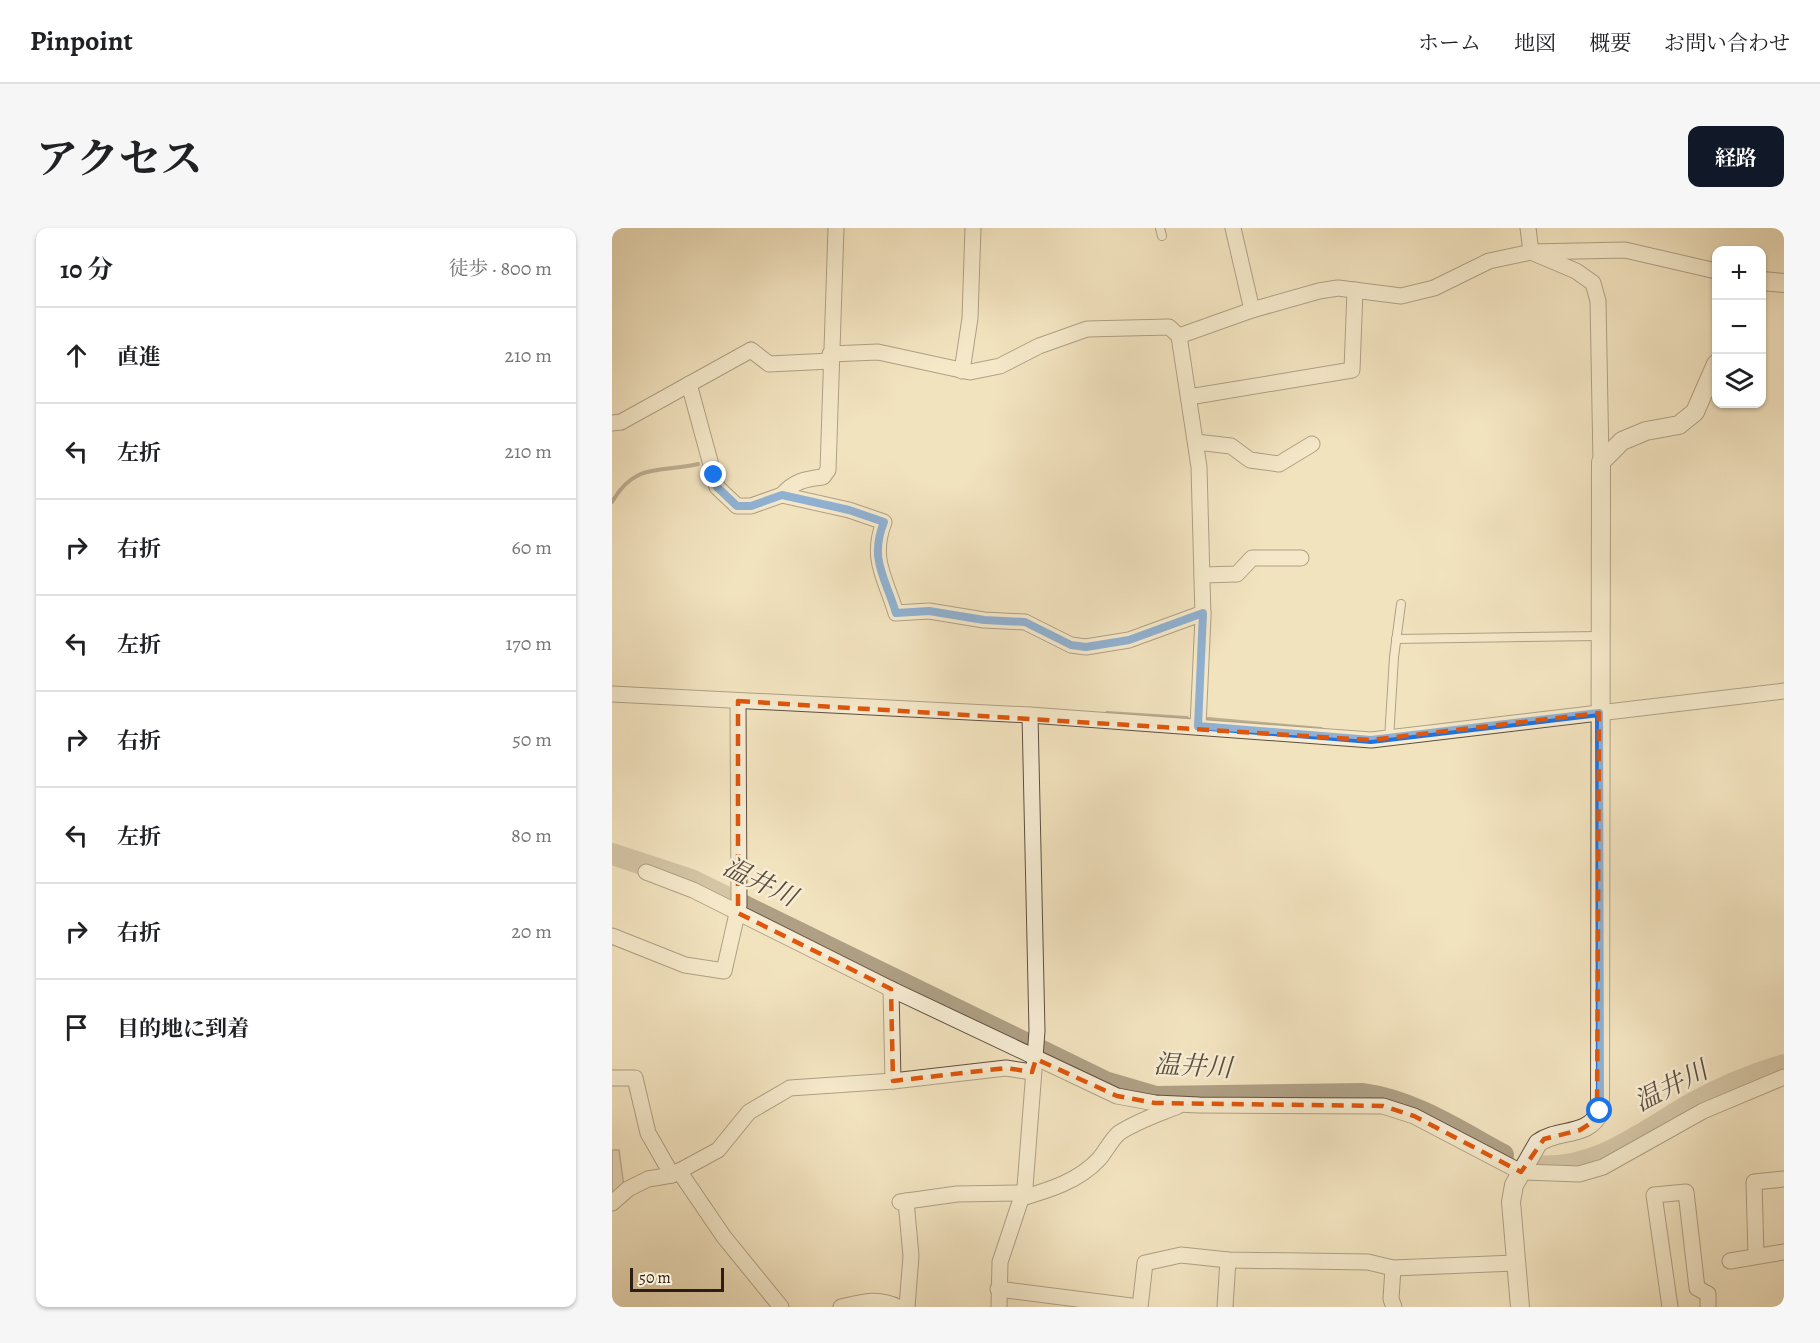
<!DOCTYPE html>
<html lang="ja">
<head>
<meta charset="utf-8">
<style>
  body { margin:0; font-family:Alegreya,"Noto Serif JP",serif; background:#f6f6f6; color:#202124 }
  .controls { position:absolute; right:18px; top:18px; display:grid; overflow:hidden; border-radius:12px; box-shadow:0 2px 4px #0004 }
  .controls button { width:54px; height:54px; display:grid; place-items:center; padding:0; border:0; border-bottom:2px solid #e0e0e0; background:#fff; color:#202124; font:30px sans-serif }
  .scale { position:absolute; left:18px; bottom:15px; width:94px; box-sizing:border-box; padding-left:6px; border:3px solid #2d1e15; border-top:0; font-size:16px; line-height:21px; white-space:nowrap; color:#2d1e15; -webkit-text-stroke:4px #f7edd5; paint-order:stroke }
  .stop { position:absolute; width:18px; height:18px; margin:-14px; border:4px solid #1a73e8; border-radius:50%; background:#fff }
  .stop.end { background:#1a73e8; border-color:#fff; box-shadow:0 2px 6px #0008 }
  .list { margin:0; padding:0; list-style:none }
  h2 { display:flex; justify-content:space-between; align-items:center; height:78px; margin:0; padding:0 24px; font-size:26px }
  h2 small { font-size:20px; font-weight:400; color:#757577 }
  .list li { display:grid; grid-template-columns:39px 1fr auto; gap:18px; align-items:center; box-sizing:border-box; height:96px; padding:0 24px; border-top:2px solid #e0e0e0 }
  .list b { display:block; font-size:22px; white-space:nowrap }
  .list em { font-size:20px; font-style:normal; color:#757577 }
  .icon { flex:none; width:33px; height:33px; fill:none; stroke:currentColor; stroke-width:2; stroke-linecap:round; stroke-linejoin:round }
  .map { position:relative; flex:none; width:1172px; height:1079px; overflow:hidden; border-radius:12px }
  header { display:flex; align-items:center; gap:36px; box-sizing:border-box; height:84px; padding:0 30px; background:#fff; border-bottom:2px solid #e0e0e0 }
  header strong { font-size:28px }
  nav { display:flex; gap:33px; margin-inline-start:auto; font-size:21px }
  .intro { display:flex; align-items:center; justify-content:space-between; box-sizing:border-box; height:144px; padding:0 36px }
  h1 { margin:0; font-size:42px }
  .button { padding:15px 27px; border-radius:12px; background:#111827; color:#fff; font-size:21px; font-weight:700 }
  main { display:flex; gap:36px; padding:0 36px }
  aside { flex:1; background:#fff; border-radius:12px; box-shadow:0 2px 4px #0004 }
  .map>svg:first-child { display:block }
  .green { fill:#d1c2a2; stroke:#7f705c; stroke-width:1.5 }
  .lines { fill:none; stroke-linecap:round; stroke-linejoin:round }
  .stream { stroke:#7b6c58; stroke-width:4 }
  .river { stroke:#afa085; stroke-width:22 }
  .service-casing { stroke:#5e4f40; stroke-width:10 }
  .minor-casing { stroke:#5e4f40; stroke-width:17 }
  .tertiary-casing { stroke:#5e4f40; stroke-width:20 }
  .service { stroke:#f7edd5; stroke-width:8 }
  .minor { stroke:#f7edd5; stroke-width:15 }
  .tertiary { stroke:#f7edd5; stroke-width:18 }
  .route { stroke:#1a73e8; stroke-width:8 }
  .marked { fill:none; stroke:#df560c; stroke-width:4.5; stroke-dasharray:12 8; stroke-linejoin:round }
  .labels { text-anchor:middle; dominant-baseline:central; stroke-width:5; stroke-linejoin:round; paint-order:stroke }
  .water-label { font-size:26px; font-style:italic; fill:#5a4c3c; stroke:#f7edd5 }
</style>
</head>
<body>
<header>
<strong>Pinpoint</strong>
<nav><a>ホーム</a><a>地図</a><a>概要</a><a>お問い合わせ</a></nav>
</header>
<div class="intro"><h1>アクセス</h1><a class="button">経路</a></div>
<main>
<aside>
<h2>10 分<small>徒歩 · 800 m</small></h2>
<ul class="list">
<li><svg class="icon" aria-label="ahead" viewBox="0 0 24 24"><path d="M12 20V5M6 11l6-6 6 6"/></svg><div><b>直進</b></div><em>210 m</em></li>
<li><svg class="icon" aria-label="left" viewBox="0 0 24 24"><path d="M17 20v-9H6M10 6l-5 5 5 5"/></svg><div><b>左折</b></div><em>210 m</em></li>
<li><svg class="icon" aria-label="right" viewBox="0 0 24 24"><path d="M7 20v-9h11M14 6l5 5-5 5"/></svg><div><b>右折</b></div><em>60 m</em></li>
<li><svg class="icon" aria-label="left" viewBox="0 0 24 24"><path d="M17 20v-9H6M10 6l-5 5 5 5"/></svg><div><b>左折</b></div><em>170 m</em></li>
<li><svg class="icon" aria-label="right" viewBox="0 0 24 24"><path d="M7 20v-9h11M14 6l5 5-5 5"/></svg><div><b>右折</b></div><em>50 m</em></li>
<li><svg class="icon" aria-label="left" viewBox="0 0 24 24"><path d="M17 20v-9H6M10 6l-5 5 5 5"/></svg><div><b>左折</b></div><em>80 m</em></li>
<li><svg class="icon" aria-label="right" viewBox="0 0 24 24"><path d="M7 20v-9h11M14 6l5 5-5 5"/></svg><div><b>右折</b></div><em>20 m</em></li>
<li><svg class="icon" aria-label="arrive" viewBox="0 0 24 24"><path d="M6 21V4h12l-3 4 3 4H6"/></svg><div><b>目的地に到着</b></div></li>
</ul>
</aside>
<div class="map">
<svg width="1172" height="1079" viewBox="0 0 1172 1079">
  <rect width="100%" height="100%" fill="#f2e3bf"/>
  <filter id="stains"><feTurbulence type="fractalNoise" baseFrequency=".00333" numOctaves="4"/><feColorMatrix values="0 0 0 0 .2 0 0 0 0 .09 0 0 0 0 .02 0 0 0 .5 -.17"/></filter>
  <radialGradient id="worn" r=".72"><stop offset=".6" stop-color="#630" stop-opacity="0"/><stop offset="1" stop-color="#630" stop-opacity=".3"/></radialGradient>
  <polygon class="green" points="0,922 7,922 12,959 0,971"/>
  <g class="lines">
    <g class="stream">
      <path d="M0 274C24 233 49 245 86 236"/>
      <polyline points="495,485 575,490"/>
      <polyline points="596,491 709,501"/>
    </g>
    <g class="river">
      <path d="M0 626 79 652 493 854 544 869 750 866C802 873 845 902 891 927"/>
      <path d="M925 938C986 943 1032 902 1083 874 1110 859 1142 846 1172 837"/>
    </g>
    <defs>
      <g id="service">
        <polyline points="548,0 550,8"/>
        <polyline points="784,411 987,408"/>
        <polyline points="777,511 782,429 789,376"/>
      </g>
      <g id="minor">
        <polyline points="621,0 640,82"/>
        <polyline points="916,0 919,24 964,43 981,55 986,73 989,234"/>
        <polyline points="218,126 266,124 358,144 388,138 427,118 475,101 557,99 567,108"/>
        <polyline points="350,143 358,90 361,0"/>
        <path d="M77 156 105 259 125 278H139L170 267 237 282 272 294C258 331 273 349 284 385L317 383 372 392 413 394 459 417 474 419 517 412 591 385"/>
        <polyline points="577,169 740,142 743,62"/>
        <polyline points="0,195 9,194 139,122 157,136 219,133"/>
        <polyline points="584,214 619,218 638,232 667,236 700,216"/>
        <path d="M170 267C182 253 193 251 211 249L216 242 224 0"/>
        <polyline points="590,347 625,346 640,330 689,330"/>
        <polyline points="0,466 418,487 759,512 1172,463"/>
        <polyline points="586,498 591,389 587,239 567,108 640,82 707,63 726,60 789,68 822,60 877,33 919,24 1013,22 1104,43"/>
        <polyline points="34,644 81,662 279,761 505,868 543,875 587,877 771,878 802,888 909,944 967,946 991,939 1091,883 1172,849"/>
        <polyline points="0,708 73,737 112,743 127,677 126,473"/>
        <polyline points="279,761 281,853"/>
        <polyline points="0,850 23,850 36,905 60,947"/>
        <polyline points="67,943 112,1009 169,1079"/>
        <path d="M410 970C437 962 467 953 487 931 494 923 499 912 507 905 525 893 547 886 566 878"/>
        <polyline points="294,973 299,1028 295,1079"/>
        <polyline points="288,974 345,966 411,965"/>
        <polyline points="0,975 16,961 36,951 60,947 106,922 137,884 178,860 281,853 394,840 420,844"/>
        <polyline points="1144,1028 1142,954 1172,951"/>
        <polyline points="1118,1033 1172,1024"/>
        <polyline points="781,1040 779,1071 782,1079"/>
        <polyline points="386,1061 527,1079"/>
        <path d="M229 1079C250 1074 266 1069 286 1079"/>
        <polyline points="387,1079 388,1034 413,959 425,803 418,487"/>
        <polyline points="528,1079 533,1035 569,1027 616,1032 756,1034 781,1040 903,1035"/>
        <polyline points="613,1079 616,1032"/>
        <polyline points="1058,1079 1042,967 1074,964 1085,1060 1096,1066 1096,1079"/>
      </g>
      <g id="tertiary">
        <polyline points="1150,53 1172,55"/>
        <path d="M908 1079 899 974 902 957 926 915C946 900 977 910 988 883L989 234 1010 213 1034 203 1067 197 1083 184 1104 136"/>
      </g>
    </defs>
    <use href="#service" class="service-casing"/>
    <use href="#minor" class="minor-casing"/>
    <use href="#tertiary" class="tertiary-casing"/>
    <use href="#service" class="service"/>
    <use href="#minor" class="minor"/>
    <use href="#tertiary" class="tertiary"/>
  </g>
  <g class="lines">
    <path class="route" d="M102 247 105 259 125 278H139L170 267 237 282 272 294C257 331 273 349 284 385L317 383 372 392 413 394 459 417 474 419 517 412 591 385 586 498 759 512 987 485 988 883"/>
  </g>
  <path d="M0 0H1172V1079H0ZM126 473 759 512 987 485 985 891 968 902 932 911 909 944 802 888 771 878 543 875 505 868 424 831 420 844 394 840 281 853 279 761 126 685Z" fill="#f2e3bf" fill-opacity=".55" fill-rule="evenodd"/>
  <path class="marked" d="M126 473 759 512 987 485 985 891 968 902 932 911 909 944 802 888 771 878 543 875 505 868 424 831 420 844 394 840 281 853 279 761 126 685Z"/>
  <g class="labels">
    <g class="water-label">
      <text transform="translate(148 654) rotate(26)">温井川</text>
      <text transform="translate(581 838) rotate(3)">温井川</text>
      <text transform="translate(1059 858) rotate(-27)">温井川</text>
    </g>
  </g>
  <rect width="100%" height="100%" filter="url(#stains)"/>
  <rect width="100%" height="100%" fill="url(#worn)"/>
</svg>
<div class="controls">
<button>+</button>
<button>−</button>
<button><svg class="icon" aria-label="layers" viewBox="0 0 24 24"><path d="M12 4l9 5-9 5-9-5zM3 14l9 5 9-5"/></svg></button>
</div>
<div class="scale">50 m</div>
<div class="stop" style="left:988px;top:883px"></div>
<div class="stop end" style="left:102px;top:247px"></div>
</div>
</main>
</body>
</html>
